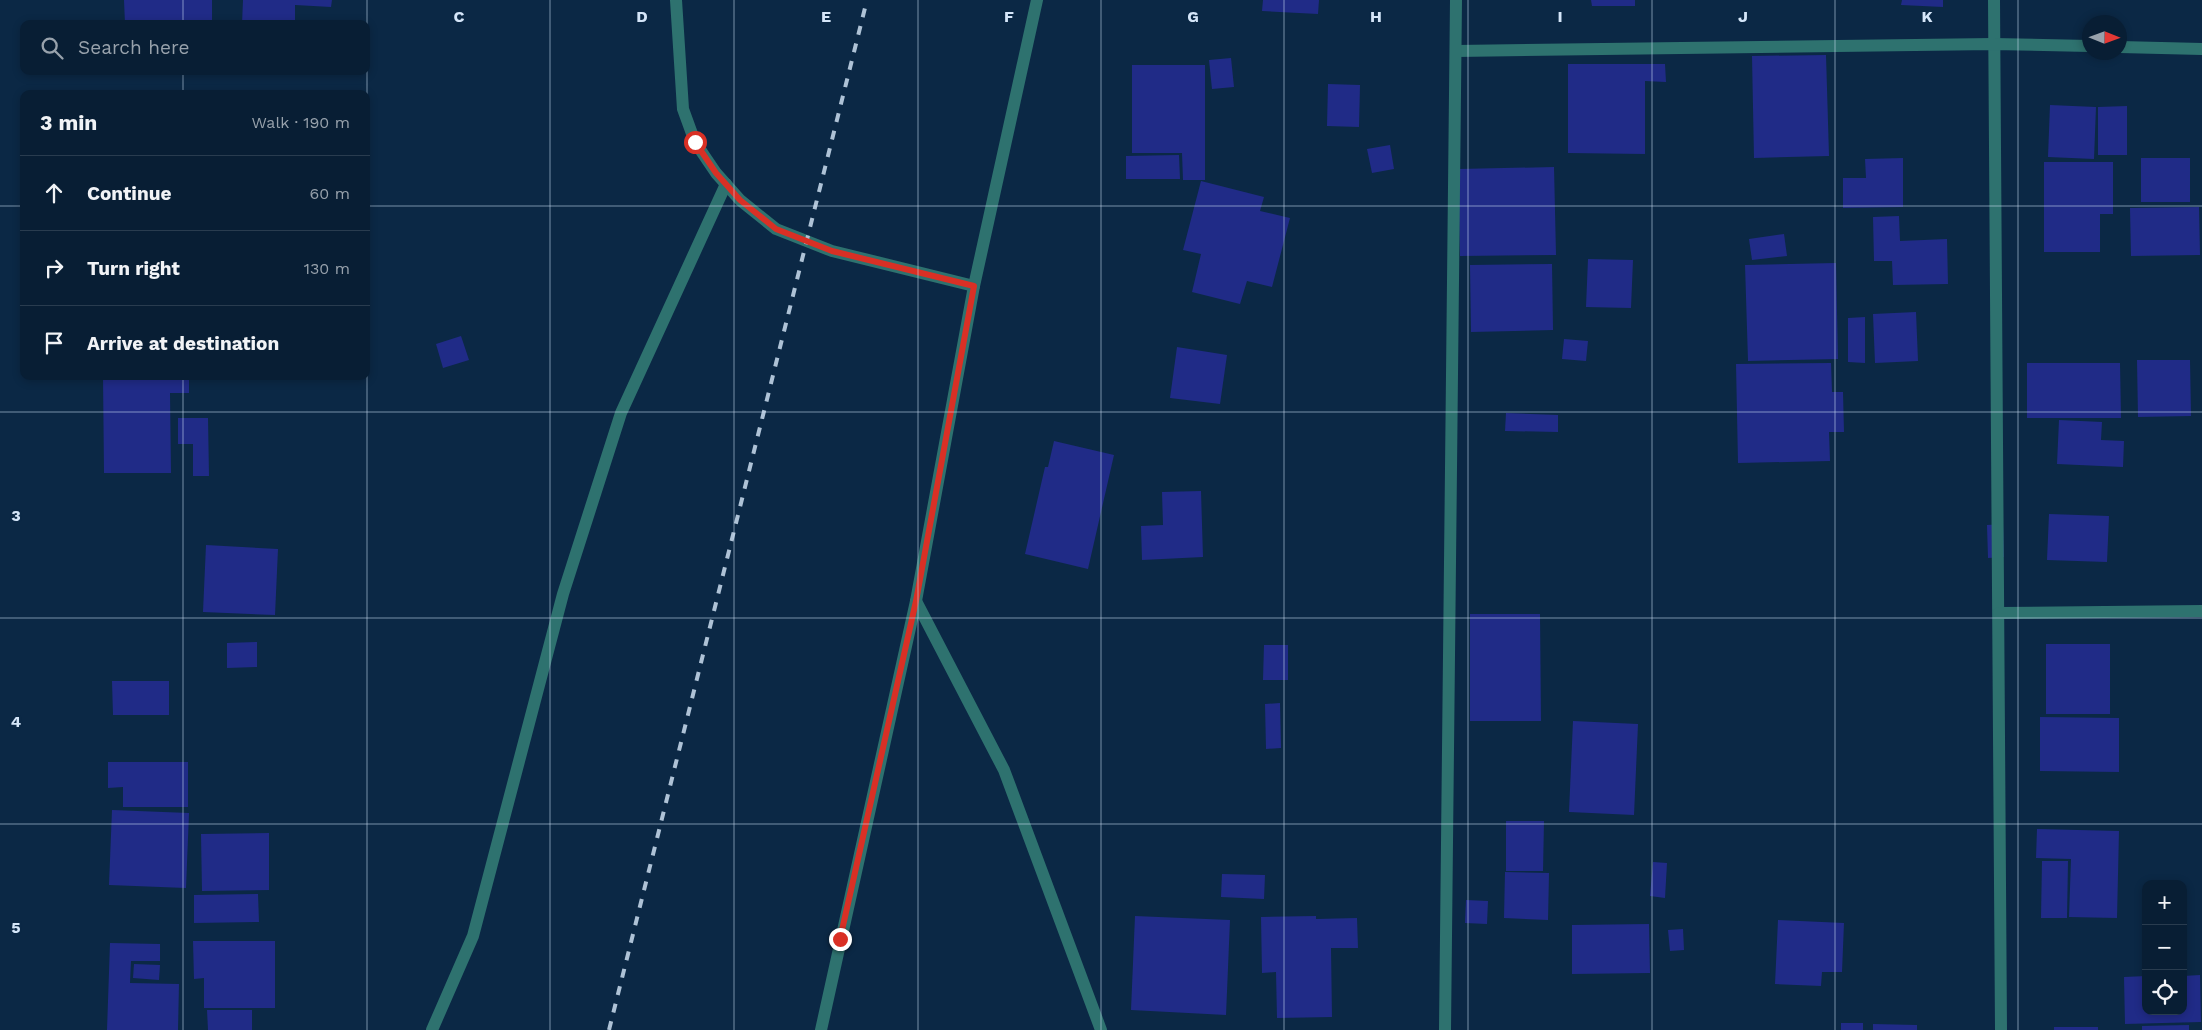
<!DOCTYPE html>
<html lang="en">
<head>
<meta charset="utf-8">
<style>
  body { margin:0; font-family:"Work Sans",sans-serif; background:#162b40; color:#f1f3f6 }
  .controls { position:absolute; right:15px; bottom:15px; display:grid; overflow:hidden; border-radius:10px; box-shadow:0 2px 8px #0003 }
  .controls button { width:45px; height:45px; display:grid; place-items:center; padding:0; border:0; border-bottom:1px solid #293c4f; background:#081e34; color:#f1f3f6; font:25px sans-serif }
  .compass { position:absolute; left:2082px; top:15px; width:45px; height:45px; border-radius:50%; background:#081e34; box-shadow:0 2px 8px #0003; rotate:91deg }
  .stop { position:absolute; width:15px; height:15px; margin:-11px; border:4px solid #d93025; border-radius:50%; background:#fff }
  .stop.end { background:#d93025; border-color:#fff; box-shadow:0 1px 5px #0008 }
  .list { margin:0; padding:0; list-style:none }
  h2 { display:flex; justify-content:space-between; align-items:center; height:65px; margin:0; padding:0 20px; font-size:21px }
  h2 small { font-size:16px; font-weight:400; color:#98a2ac }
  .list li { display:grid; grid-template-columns:32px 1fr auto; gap:15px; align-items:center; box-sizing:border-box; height:75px; padding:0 20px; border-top:1px solid #293c4f }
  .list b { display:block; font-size:19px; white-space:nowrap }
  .list em { font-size:16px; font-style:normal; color:#98a2ac }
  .icon { flex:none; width:28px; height:28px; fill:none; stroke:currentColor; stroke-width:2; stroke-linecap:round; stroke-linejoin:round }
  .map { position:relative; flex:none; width:2202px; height:1030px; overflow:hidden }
  .search { position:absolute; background:#081e34; box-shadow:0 2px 8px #0003; left:20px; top:20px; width:350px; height:55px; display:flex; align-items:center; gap:12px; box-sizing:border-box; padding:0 18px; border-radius:10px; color:#98a2ac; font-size:19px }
  .panel { position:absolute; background:#081e34; box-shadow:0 2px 8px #0003; left:20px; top:90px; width:350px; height:290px; border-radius:10px }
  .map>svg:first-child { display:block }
  .building { fill:#202b87 }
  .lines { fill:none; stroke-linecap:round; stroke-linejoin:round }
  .minor { stroke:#2e726f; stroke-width:12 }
  .rail { stroke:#aec2d6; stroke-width:4; stroke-dasharray:9 9; stroke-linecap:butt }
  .route { stroke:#d93025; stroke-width:6 }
  .grid { fill:none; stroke:#d5e6f9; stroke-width:1; stroke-opacity:0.55 }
  .grid-label { font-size:16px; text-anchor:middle; font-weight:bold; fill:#d5e6f9; stroke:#0b2845; stroke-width:4; stroke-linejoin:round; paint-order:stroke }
</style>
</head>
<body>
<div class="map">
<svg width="2202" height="1030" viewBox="0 0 2202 1030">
  <rect width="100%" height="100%" fill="#0b2845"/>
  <g class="building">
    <polygon points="124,0 212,0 212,24 125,24"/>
    <polygon points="243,0 332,0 331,7 295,5 295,24 242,24"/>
    <polygon points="1263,0 1319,0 1318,14 1262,11"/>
    <polygon points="1591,0 1635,0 1635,6 1592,6"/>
    <polygon points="1902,0 1943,0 1943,7 1901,5"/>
    <polygon points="1826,55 1829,156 1754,158 1752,56"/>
    <polygon points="1231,58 1234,87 1212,89 1209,60"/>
    <polygon points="1568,64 1665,64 1666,82 1645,81 1645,154 1568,153"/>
    <polygon points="1132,65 1205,65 1205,180 1183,180 1182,153 1132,153"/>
    <polygon points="1328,84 1360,85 1359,127 1327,126"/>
    <polygon points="2050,105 2096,107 2094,159 2048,157"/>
    <polygon points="2127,106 2127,155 2098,155 2098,107"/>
    <polygon points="1390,145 1394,169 1372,173 1367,149"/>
    <polygon points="1179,155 1180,179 1126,179 1126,156"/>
    <polygon points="1903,158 1903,207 1843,208 1843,178 1866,178 1865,159"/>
    <rect x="2141" y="158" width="49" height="44"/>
    <polygon points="2044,162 2113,162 2113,214 2100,214 2100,252 2044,252"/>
    <polygon points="1554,167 1556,255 1460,256 1458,169"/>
    <polygon points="1201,181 1264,197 1260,211 1290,218 1272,287 1247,281 1240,304 1192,292 1201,254 1183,250"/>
    <polygon points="2199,207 2200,255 2131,256 2130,208"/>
    <polygon points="1899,216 1900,241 1947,239 1948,284 1893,285 1892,261 1874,261 1873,217"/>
    <polygon points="1784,234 1787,256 1752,260 1749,239"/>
    <polygon points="1588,259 1633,260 1631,308 1586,307"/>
    <polygon points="1836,263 1838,359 1748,361 1745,265"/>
    <polygon points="1552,264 1553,330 1471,332 1470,265"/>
    <polygon points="1916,312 1918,361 1875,363 1873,314"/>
    <polygon points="1865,317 1865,363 1848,362 1848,318"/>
    <polygon points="461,336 469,360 443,368 436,344"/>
    <polygon points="1564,339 1588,341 1586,361 1562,359"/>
    <polygon points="1177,347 1227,355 1220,404 1170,398"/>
    <polygon points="2137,360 2190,360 2191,416 2138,417"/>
    <polygon points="1831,363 1832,392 1843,392 1844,432 1829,432 1830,461 1738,463 1736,364"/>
    <polygon points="2027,363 2120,363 2121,418 2027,418"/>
    <polygon points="103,376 189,376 189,393 170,393 171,473 104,473"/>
    <polygon points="1506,413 1558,415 1558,432 1505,431"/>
    <polygon points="178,418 208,418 209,476 193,476 193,444 178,444"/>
    <polygon points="2059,420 2102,422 2101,440 2124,441 2123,467 2057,464"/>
    <polygon points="1054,441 1114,455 1088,569 1025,554 1045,467 1048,467"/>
    <polygon points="1201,491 1203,557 1142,560 1141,526 1163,525 1162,492"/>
    <polygon points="2049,514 2109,516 2107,562 2047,560"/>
    <polygon points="2003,524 2004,557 1988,558 1987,525"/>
    <polygon points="206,545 278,549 275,615 203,612"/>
    <polygon points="1470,614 1540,614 1541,721 1470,721"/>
    <polygon points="257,642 257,667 227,668 227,643"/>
    <rect x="2046" y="644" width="64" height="70"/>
    <polygon points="1264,645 1288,645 1288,680 1263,680"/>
    <polygon points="112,681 169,681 169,715 113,715"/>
    <polygon points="1280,703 1281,748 1266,749 1265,704"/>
    <polygon points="2040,717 2119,718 2119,772 2040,771"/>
    <polygon points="1573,721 1638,724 1634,815 1569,812"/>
    <polygon points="108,762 188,762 188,807 123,807 123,787 108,788"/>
    <polygon points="112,810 189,813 186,888 109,885"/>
    <polygon points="1506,821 1544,821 1543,871 1506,871"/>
    <polygon points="2037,829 2119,831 2117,918 2069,917 2071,859 2036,858"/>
    <polygon points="269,833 269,890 202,891 201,834"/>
    <polygon points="2042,861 2068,861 2067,918 2041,918"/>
    <polygon points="1653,862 1667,863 1665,898 1650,896"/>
    <polygon points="1505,872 1549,873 1548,920 1504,918"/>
    <polygon points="1222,874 1265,875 1264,899 1221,897"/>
    <polygon points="258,894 259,922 194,923 194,895"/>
    <polygon points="1466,900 1488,901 1487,924 1465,923"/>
    <polygon points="1135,916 1230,920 1226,1015 1131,1010"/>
    <polygon points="1316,916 1316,919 1357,918 1358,948 1331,948 1332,1017 1277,1018 1276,972 1262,973 1261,917"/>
    <polygon points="1778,920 1844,923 1842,972 1822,972 1821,986 1775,984"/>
    <polygon points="1649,924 1650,973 1572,974 1572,925"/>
    <polygon points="1683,929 1684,950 1670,951 1668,930"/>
    <polygon points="193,941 275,941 275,1008 204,1008 204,978 194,979"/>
    <polygon points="110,943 160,944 160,961 131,961 130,983 179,984 178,1030 107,1030"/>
    <polygon points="134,964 160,965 159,980 133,978"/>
    <polygon points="2200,975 2201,1022 2125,1024 2124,977 2146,976 2146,1011 2183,1011 2183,976"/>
    <polygon points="207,1010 252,1010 252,1030 208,1030"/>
    <rect x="1841" y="1023" width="22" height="7"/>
    <polygon points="1873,1024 1917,1025 1917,1030 1873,1030"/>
    <polygon points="2189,1025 2189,1030 2142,1030 2142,1026"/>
    <rect x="2054" y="1027" width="44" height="3"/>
  </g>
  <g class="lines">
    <g class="minor">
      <polyline points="676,0 683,109 695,142 716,173 740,200 776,229 832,251 974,286"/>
      <polyline points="1994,0 2001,1030"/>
      <polyline points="2120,47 2202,49"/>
      <polyline points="1456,51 1993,44 2090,46"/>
      <polyline points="916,601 1004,770 1101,1030"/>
      <polyline points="1999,613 2202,611"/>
      <polyline points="432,1030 473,936 563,594 621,413 726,184"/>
      <polyline points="821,1030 916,601 974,286 1037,0"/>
      <polyline points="1445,1030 1456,0"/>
    </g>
    <polyline class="rail" points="609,1030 867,0"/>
  </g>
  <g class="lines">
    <polyline class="route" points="695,142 716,173 740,200 776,229 832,251 974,286 916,601 840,939"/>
  </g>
  <path class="grid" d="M183 0V24M367 0V1030M550 0V1030M734 0V1030M918 0V1030M1101 0V1030M1284 0V1030M1468 0V1030M1652 0V1030M1835 0V1030M2018 0V1030M183 71V94M0 206H24M366 206H2202M183 376V1030M0 412H2202M0 618H2202M0 824H2202"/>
  <g class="grid-label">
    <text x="459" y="22">C</text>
    <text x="642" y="22">D</text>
    <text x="826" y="22">E</text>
    <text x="1009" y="22">F</text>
    <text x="1193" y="22">G</text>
    <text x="1376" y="22">H</text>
    <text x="1560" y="22">I</text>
    <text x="1743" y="22">J</text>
    <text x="1927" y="22">K</text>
    <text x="16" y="521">3</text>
    <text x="16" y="727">4</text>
    <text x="16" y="933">5</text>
  </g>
</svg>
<div class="controls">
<button>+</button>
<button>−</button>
<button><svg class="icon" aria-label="locate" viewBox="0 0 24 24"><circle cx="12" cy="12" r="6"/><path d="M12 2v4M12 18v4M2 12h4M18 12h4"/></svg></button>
</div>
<svg class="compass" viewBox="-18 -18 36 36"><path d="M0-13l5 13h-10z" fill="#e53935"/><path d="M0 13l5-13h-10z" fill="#98a2ac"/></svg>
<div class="stop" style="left:695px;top:142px"></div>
<div class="stop end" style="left:840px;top:939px"></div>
<div class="search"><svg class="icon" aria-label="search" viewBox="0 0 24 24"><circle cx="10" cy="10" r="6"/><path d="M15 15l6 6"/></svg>Search here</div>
<section class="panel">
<h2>3 min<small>Walk · 190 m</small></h2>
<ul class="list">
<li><svg class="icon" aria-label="ahead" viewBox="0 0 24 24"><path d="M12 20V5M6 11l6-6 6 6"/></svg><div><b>Continue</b></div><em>60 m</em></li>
<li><svg class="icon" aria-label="right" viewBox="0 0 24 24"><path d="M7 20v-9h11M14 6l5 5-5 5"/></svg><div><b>Turn right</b></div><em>130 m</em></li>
<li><svg class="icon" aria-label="arrive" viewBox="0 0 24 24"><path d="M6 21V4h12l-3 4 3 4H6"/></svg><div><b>Arrive at destination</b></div></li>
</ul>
</section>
</div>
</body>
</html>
